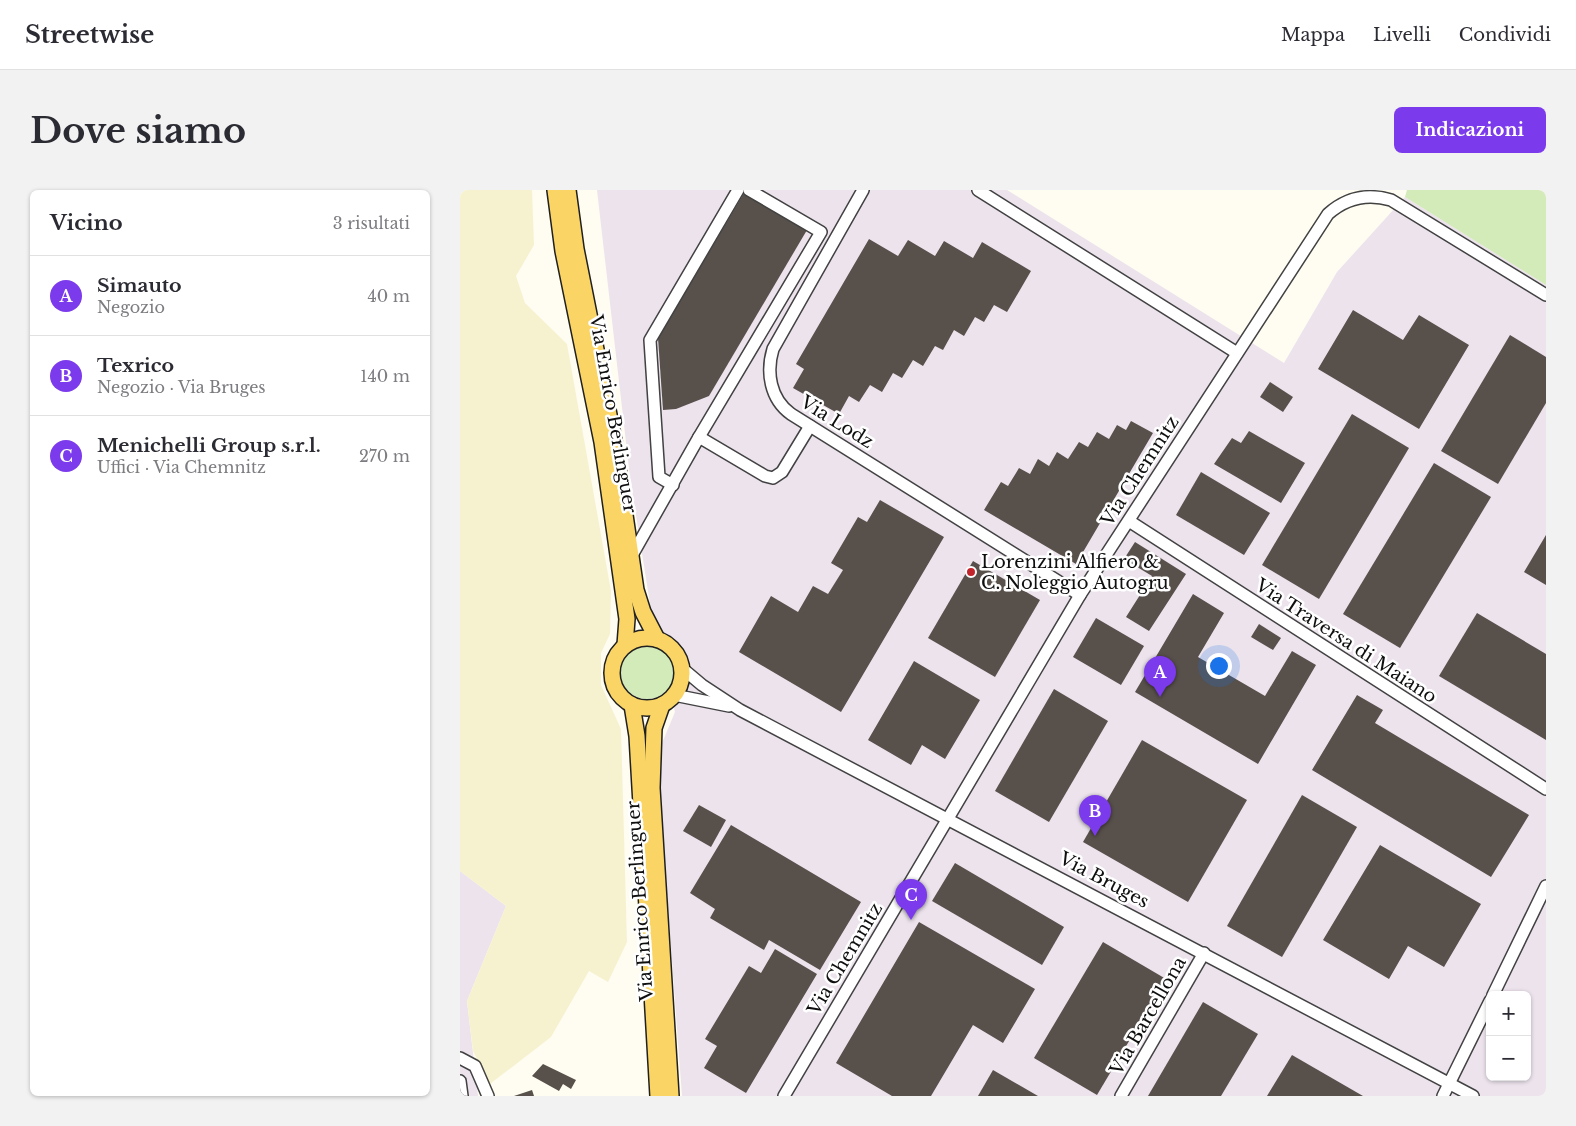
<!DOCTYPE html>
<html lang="it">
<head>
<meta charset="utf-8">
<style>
  body { margin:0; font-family:"Libre Baskerville",serif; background:#f2f2f3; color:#2b2b33 }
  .controls { position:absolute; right:15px; bottom:15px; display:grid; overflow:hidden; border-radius:8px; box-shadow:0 1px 4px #0004 }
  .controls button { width:45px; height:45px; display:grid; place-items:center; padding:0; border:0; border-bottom:1px solid #e1e1e2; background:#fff; color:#2b2b33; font:25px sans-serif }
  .you { position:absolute; left:758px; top:475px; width:18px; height:18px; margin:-12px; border:4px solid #fff; border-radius:50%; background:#1a73e8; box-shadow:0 0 0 8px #1a73e833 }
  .badge { display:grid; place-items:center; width:32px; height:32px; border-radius:50%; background:#7c3aed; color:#fff; font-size:16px; font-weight:700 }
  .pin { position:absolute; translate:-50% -41px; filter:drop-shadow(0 1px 2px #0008) }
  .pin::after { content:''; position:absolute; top:26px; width:18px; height:15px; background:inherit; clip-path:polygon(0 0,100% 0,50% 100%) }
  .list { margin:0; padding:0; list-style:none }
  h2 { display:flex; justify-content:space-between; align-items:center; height:65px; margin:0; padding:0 20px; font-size:21px }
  h2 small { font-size:16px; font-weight:400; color:#7c7c81 }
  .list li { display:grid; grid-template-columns:32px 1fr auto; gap:15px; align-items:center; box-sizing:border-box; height:80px; padding:0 20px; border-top:1px solid #e1e1e2 }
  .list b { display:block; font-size:19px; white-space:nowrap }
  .list p { margin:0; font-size:16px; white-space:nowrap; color:#7c7c81 }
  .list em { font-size:16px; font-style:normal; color:#7c7c81 }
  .map { position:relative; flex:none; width:1086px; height:906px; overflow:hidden; border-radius:8px }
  header { display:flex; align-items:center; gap:30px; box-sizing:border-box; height:70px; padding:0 25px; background:#fff; border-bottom:1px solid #e1e1e2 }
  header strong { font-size:24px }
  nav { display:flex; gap:28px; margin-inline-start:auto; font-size:18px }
  .intro { display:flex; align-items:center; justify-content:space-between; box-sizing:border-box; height:120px; padding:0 30px }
  h1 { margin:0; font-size:35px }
  .button { padding:12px 22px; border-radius:8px; background:#7c3aed; color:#fff; font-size:18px; font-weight:700 }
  main { display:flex; gap:30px; padding:0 30px }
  aside { flex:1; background:#fff; border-radius:8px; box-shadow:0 1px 4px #0004 }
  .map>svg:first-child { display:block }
  .industrial { fill:#ece3ed; fill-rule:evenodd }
  .farmland { fill:#f6f2d0 }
  .green { fill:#d3eab9 }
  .building { fill:#58504b }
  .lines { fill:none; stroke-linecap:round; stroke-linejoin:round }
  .minor-casing { stroke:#424242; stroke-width:14 }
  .major-casing { stroke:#202020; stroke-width:18 }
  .minor { stroke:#fff; stroke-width:11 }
  .major { stroke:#fad565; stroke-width:15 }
  .poi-dot { fill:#c2242c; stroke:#fff; stroke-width:2 }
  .labels { text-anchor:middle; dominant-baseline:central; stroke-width:5; stroke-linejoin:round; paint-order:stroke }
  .street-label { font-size:18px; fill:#0f0f0f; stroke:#fff }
  .poi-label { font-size:18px; fill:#0f0f0f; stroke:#fff; text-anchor:start }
</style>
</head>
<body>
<header>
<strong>Streetwise</strong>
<nav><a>Mappa</a><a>Livelli</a><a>Condividi</a></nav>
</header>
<div class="intro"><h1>Dove siamo</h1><a class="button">Indicazioni</a></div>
<main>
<aside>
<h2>Vicino<small>3 risultati</small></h2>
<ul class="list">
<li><span class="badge">A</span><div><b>Simauto</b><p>Negozio</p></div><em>40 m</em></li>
<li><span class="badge">B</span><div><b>Texrico</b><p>Negozio · Via Bruges</p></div><em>140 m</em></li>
<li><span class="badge">C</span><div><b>Menichelli Group s.r.l.</b><p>Uffici · Via Chemnitz</p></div><em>270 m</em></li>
</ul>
</aside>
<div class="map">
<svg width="1086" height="906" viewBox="0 0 1086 906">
  <rect width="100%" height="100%" fill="#fffcf1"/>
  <g class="industrial">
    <path d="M137 0H547L824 173 877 82 945 7 1086 95V906H222L202 636 200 558 215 522 191 420 170 287ZM1030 805H1067V887H1030Z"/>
    <polygon points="0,681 46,716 7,811 18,906 0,906"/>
  </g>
  <polygon class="farmland" points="0,0 72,0 74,55 56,86 65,113 107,154 151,401 150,444 141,463 141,495 161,539 167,752 148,792 129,781 91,847 30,894 13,861 7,811 46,716 0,681"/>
  <g class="green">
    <polygon points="947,0 1086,0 1086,95 945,7"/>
    <circle cx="187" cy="482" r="27"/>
  </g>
  <g class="building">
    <polygon points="284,3 347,40 249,206 216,219 203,220 198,148"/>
    <polygon points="409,49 438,66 448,50 475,66 484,51 513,68 522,52 571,81 547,122 534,115 524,132 515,127 504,146 494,140 483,160 475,156 463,176 453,170 442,188 433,183 422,202 410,195 399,212 389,206 379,224 333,198 344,179 336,174"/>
    <polygon points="893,120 943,150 959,125 1009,155 959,239 858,179"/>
    <polygon points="1050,145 1086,167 1086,213 1038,294 981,261"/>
    <polygon points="810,192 833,207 823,222 800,207"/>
    <polygon points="892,224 949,258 859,409 802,375"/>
    <polygon points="671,231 693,243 616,374 524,320 541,292 548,296 559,278 570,284 578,269 589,276 597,262 608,269 619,252 628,257 637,242 649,249 657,235 666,240"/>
    <polygon points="789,241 845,273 821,313 754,274 772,248 781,253"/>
    <polygon points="974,273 1031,307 940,458 883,424"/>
    <polygon points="741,282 810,323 784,365 716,325"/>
    <polygon points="420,310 484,347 381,522 279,462 311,406 338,422 353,396 368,404 383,380 371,373 398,327 407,332"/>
    <polygon points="1086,345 1086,395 1064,382"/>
    <polygon points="675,352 726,384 689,441 666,427 692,386 664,369"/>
    <polygon points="513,371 580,410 535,487 468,448"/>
    <polygon points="733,404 764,423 738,467 805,506 832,461 856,475 798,574 675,502"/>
    <polygon points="1017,423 1086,464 1086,550 979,486"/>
    <polygon points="636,428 684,456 661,495 613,467"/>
    <polygon points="799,434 821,448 813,460 791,447"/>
    <polygon points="454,471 520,510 485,569 462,555 451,575 408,550"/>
    <polygon points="594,499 648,531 589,632 535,601"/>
    <polygon points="897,505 923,520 915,533 1069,625 1031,687 852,580"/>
    <polygon points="682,550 787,610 728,712 623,652"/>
    <polygon points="842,605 897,637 822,767 767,736"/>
    <polygon points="239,615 266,630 251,657 223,641"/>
    <polygon points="271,635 401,712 360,780 309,750 304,760 250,728 255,719 230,703"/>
    <polygon points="920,655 1021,714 984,777 948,756 929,789 863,750"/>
    <polygon points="495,673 604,737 582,775 472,711"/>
    <polygon points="459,732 575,799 543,853 513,835 471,906 432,906 376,873"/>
    <polygon points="643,752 706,789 637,905 574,868"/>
    <polygon points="315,759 357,784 286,903 244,878 257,856 245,849 289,776 301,783"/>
    <polygon points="743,812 798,844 761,906 688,906"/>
    <polygon points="832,865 903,906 807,906"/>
    <polygon points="83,874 116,890 111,899 103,894 99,901 72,886"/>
    <polygon points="533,880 578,906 518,906"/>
    <polygon points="72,900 74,906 54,906"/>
  </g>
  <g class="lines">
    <defs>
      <g id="minor">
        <path d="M403 0 313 159C306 182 310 209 331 224L620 405"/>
        <polyline points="518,0 777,163"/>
        <polyline points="239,247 361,42 289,0"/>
        <polyline points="213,295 199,287 190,150 278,0"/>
        <polyline points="669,331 1086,599"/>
        <polyline points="171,367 239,247 305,286 313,288 322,282 350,236"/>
        <polyline points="223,479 242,495 280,520 1013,906"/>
        <polyline points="214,505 269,516"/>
        <polyline points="1033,805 1086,696"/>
        <polyline points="0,868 15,876 28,906"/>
        <polyline points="0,891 2,906"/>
        <path d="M324 906 620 405 868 24C886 8 907 3 931 10L1086 105"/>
        <polyline points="661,906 744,763"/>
        <polyline points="983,906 1030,811"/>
      </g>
      <g id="major">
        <polyline points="95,0 103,61 142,252 167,429 165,455"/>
        <polyline points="108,0 116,59 154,250 176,400 183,422 197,449"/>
        <circle cx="187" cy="483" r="35"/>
        <polyline points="172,515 177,546 198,906"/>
        <polyline points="202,515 194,538 192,598 211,906"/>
      </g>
    </defs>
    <use href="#minor" class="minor-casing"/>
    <use href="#major" class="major-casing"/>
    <use href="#minor" class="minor"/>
    <use href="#major" class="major"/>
  </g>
  <circle class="poi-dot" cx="511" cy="382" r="5"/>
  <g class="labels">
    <g class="street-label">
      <text transform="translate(153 224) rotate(80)">Via Enrico Berlinguer</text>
      <text transform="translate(377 232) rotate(32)">Via Lodz</text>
      <text transform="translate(680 281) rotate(-57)">Via Chemnitz</text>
      <text transform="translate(886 451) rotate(33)">Via Traversa di Maiano</text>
      <text transform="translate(644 690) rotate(28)">Via Bruges</text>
      <text transform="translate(180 711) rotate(-94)">Via Enrico Berlinguer</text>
      <text transform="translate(385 769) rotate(-59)">Via Chemnitz</text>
      <text transform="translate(688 826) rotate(-60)">Via Barcellona</text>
    </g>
    <g class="poi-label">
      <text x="521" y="372">Lorenzini Alfiero &amp;<tspan x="521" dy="21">C. Noleggio Autogru</tspan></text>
    </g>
  </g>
</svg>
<div class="controls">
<button>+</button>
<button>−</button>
</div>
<div class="you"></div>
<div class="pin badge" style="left:700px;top:507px">A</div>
<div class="pin badge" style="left:635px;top:646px">B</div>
<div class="pin badge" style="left:451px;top:730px">C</div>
</div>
</main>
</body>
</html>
